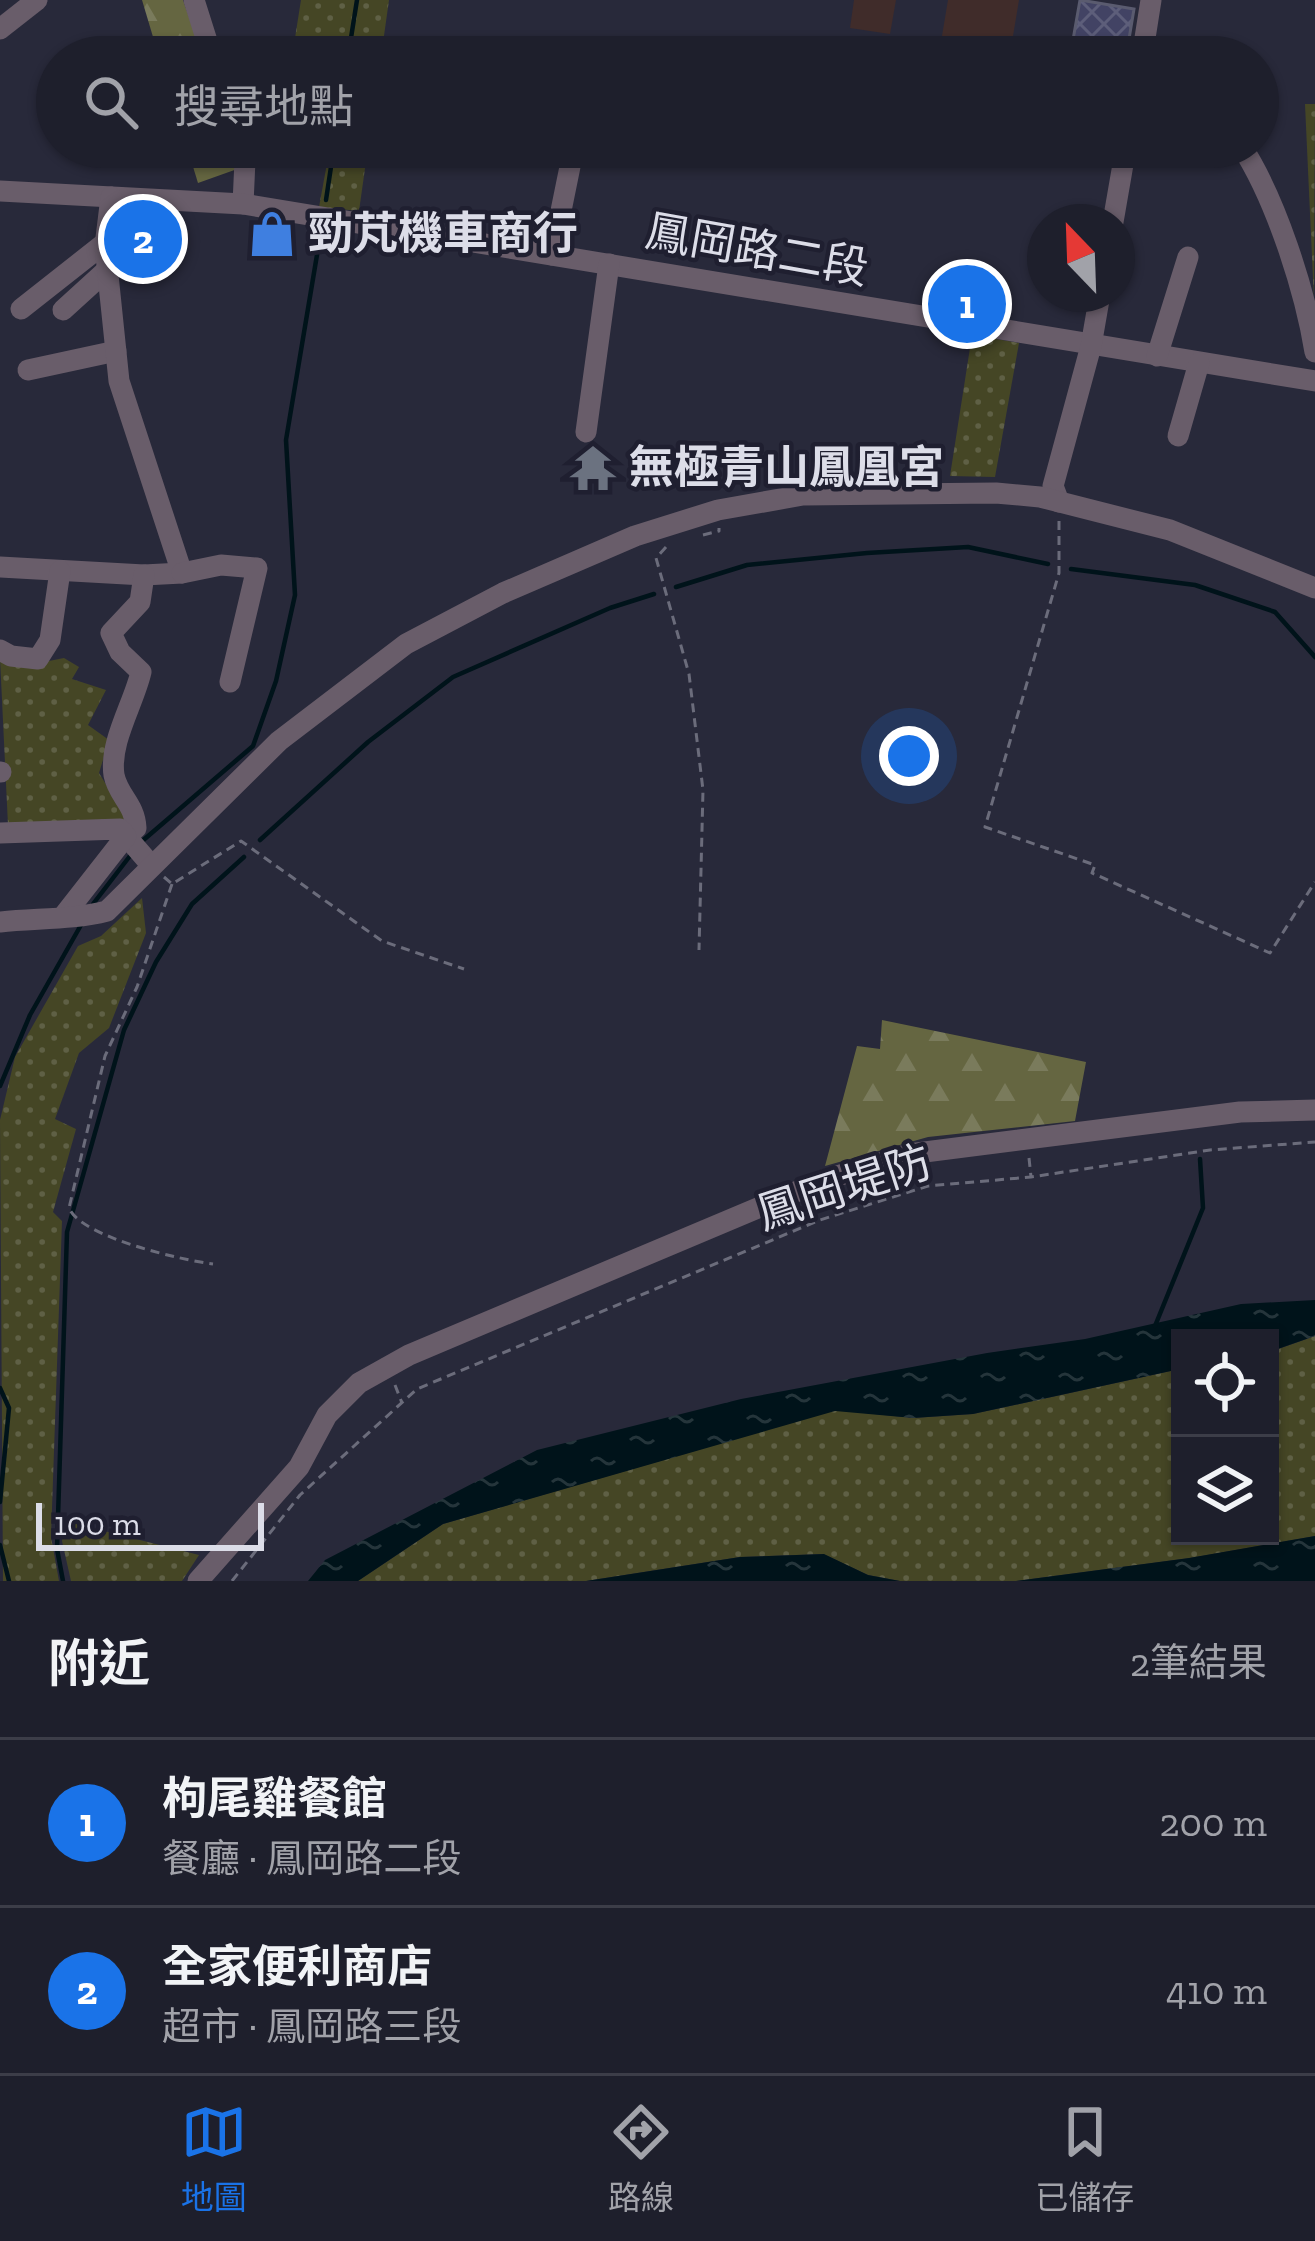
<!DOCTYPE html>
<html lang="zh-TW">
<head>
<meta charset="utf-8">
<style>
  body { margin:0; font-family:"Zilla Slab","Noto Sans TC",serif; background:#262734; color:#f1f3f6 }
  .controls { position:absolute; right:36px; bottom:36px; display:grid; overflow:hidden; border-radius:0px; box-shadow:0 3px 9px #0004 }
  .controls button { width:108px; height:108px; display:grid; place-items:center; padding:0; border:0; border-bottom:3px solid #3c3d48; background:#1e1f2c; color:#f1f3f6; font:60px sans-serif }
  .compass { position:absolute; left:1027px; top:204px; width:108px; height:108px; border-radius:50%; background:#1e1f2c; box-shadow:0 3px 9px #0004; rotate:337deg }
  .scale { position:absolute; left:36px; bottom:30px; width:228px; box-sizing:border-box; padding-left:12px; border:6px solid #dcdde8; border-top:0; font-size:33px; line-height:42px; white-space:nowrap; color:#dcdde8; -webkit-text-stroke:9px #1f1f30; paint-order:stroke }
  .you { position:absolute; left:909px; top:756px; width:42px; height:42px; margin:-30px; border:9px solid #fff; border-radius:50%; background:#1a73e8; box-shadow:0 0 0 18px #1a73e833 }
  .badge { display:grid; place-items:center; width:78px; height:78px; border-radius:50%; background:#1a73e8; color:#fff; font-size:39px; font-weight:700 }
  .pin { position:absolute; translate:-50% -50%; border:6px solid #fff; box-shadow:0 3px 12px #0006 }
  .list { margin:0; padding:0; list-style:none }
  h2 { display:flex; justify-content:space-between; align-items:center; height:156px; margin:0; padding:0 48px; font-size:51px }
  h2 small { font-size:39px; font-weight:400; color:#a1a2a9 }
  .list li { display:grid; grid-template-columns:78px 1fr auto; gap:36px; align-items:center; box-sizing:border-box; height:168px; padding:0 48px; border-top:3px solid #3c3d48 }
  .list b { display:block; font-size:45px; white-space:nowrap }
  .list p { margin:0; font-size:39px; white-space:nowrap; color:#a1a2a9 }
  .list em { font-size:39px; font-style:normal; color:#a1a2a9 }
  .icon { flex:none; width:66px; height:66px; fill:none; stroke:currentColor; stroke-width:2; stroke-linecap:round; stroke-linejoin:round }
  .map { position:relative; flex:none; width:1315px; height:1581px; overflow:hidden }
  .search { position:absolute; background:#1e1f2c; box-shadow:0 3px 9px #0004; left:36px; right:36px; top:36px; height:132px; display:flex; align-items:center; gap:30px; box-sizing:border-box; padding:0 42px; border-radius:66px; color:#a1a2a9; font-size:45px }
  .sheet { height:492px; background:#1e1f2c }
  nav { display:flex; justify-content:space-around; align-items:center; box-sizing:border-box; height:168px; border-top:3px solid #3c3d48; background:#1e1f2c; font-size:33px; color:#a1a2a9 }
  nav a { display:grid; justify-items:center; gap:6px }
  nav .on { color:#1a73e8 }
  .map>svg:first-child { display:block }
  .industrial { fill:#402c2a }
  .grass { fill:url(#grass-dots) }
  .forest { fill:url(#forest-firs) }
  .water { fill:url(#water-ripples) }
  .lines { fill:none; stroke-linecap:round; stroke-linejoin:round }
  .stream { stroke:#00131a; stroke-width:4.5 }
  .building { fill:url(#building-cross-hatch); stroke:#5a5b6f; stroke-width:3 }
  .path { stroke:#6b6c7b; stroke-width:3; stroke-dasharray:9 6; stroke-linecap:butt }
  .minor { stroke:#695d6a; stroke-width:21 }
  .labels { text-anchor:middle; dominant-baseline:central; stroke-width:9; stroke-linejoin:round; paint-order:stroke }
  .poi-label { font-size:45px; font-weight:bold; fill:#dcdde8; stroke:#1f1f30; text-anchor:start }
  .street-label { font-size:45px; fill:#dcdde8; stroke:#1f1f30 }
</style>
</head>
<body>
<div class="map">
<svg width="1315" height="1581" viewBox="0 0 1315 1581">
  <defs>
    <pattern id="grass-dots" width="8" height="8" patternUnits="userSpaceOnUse" patternTransform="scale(3)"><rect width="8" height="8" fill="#454625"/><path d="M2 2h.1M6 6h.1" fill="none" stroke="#5f6045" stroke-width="1.8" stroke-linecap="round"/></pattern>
    <pattern id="forest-firs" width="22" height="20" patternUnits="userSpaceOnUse" patternTransform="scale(3)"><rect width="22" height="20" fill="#656641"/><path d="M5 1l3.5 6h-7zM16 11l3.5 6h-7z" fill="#7a7b5c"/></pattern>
    <pattern id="water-ripples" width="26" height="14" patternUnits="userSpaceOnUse" patternTransform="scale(3)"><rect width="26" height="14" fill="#00131a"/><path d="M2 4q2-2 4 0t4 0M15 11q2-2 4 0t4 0" fill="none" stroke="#25353b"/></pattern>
    <pattern id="building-cross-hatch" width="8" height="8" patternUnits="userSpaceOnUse" patternTransform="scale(3)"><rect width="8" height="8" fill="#424364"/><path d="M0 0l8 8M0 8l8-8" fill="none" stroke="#5d5e7a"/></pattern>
  </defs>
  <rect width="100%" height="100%" fill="#28293a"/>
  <g class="industrial">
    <polygon points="854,0 896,0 890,34 850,28"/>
    <polygon points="948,0 1019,0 1010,54 941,42"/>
  </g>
  <g class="grass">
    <polygon points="301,0 389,0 381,57 292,57"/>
    <polygon points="1305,104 1315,104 1314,300"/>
    <polygon points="330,147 368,147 359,211 319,207"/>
    <polygon points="972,335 1019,343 995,477 950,476"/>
    <polygon points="0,658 39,663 64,658 79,667 72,679 106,690 88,725 109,740 99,773 129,822 8,825"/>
    <polygon points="142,898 146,933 109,1028 79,1053 55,1119 76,1129 53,1212 62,1221 51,1537 59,1581 3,1581 0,1120 15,1057 78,946 101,936"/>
    <polygon points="1315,1336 1315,1536 1190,1558 1016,1581 900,1581 868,1575 823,1554 740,1557 586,1581 358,1581 443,1524 835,1410 913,1418 973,1414 1180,1369 1180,1536 1270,1536 1270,1352"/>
    <polygon points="65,1521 199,1555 182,1581 71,1581 62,1541"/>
  </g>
  <g class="forest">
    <polygon points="142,0 183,0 203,57 159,57"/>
    <polygon points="187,147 233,147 240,168 198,183"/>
    <polygon points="882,1020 1086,1062 1075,1121 928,1137 825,1166 857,1046 880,1049"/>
  </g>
  <g class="water">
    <polygon points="1315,1300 1315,1336 1272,1351 1270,1338 1180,1338 1180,1369 973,1414 913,1418 835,1411 443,1524 358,1581 308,1581 325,1560 537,1450 741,1399 987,1353 1085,1339 1241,1304"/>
    <polygon points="1315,1536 1315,1581 1016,1581 1189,1558"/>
    <polygon points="824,1554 868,1575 900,1581 586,1581 740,1557"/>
  </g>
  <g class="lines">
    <g class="stream">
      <polyline points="348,57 357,0"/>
      <polyline points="326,200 334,147"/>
      <polyline points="1071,569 1195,585 1275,612 1315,657"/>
      <polyline points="676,587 747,565 867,553 968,547 1048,564"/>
      <polyline points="260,840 368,742 453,677 610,608 654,594"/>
      <polyline points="140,843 253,746 276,681 295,595 286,440 321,231"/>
      <polyline points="93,904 133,852"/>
      <polyline points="0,1086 30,1015 81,925"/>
      <polyline points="1155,1326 1203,1208 1200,1159"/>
      <polyline points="0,1388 9,1408 0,1502"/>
      <polyline points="0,1545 9,1581"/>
      <polyline points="63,1581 57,1549 67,1232 124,1030 156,962 192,904 244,857"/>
    </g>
  </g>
  <g class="building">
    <polygon points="1080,0 1134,9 1126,57 1070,57"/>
    <polygon points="123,222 166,223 164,255 121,254"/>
  </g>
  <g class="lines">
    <g class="path">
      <polyline points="1059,521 1059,573 985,827 1095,865 1092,873 1270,953 1315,882"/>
      <polyline points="703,535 719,531 719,528"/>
      <polyline points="666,547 656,558 689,674 703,790 699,950"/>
      <polyline points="164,877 172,884 241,841 382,941 464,969"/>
      <path d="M172 884 137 987 105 1056 69 1208C81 1237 181 1260 213 1264"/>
      <polyline points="1029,1158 1031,1177"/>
      <polyline points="395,1385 402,1403"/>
      <polyline points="232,1581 300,1495 417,1389 820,1220 928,1186 1031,1177 1210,1150 1315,1142"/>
    </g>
    <g class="minor">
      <polyline points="194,0 212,57"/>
      <polyline points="0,29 37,0"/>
      <polyline points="1142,57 1151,0"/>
      <polyline points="241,147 245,160 243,204"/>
      <path d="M1242 147C1276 200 1305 290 1315 352"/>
      <polyline points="0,191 243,204 1315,381"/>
      <polyline points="1113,222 1126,147"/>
      <polyline points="552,255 574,147"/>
      <polyline points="21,309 106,242"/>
      <polyline points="63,310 108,269"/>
      <polyline points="1157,356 1188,257"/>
      <polyline points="28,370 116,351"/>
      <polyline points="586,432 609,264"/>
      <polyline points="1178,436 1199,363"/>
      <polyline points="1059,502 1053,486 1091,346 1100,294"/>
      <polyline points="0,567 144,575 182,573 119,381 105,246 111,197"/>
      <polyline points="182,573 221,565 257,568 230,682"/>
      <path d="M144 575 140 602 111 633 120 652 141 672C134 703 109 742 114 775 118 796 135 804 136 828L126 836 151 865"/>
      <polyline points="0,650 11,656 38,659 50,640 60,571"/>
      <polyline points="0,772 1,772"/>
      <polyline points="0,833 120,829 126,836 65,914"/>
      <path d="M0 922C35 918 73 920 107 911L279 741 406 644 503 593 635 536 718 510 803 495 996 493 1040 497 1170 530 1315 588"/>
      <polyline points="198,1581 299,1467 327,1415 359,1383 409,1355 824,1180 909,1154 1240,1112 1315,1110"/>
    </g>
  </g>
  <defs>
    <symbol id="shop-bare" viewBox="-9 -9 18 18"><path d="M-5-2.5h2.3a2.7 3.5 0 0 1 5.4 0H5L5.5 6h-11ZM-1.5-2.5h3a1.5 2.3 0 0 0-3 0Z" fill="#3f7fe0" stroke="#1f1f30" stroke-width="2.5" paint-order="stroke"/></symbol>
    <symbol id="temple-bare" viewBox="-9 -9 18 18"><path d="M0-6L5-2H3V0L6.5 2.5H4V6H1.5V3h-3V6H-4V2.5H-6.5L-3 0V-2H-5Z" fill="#6b7280" stroke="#1f1f30" stroke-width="2.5" paint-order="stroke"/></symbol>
  </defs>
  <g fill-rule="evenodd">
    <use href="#shop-bare" x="239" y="201" width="66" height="66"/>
    <use href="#temple-bare" x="560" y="435" width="66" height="66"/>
  </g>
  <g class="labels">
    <g class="poi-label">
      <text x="308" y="234">勁芃機車商行</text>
      <text x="629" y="468">無極青山鳳凰宮</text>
    </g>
    <g class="street-label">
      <text transform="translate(757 250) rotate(10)">鳳岡路二段</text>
      <text transform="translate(844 1188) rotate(-18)">鳳岡堤防</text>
    </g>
  </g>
</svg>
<div class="controls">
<button><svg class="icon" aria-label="locate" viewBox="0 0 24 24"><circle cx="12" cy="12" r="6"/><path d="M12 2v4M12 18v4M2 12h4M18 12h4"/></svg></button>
<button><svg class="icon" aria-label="layers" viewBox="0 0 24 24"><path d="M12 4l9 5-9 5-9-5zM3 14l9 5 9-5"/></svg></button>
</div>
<svg class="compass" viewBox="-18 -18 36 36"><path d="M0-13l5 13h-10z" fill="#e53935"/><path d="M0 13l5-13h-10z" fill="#a1a2a9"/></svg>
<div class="scale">100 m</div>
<div class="you"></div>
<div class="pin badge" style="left:967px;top:304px">1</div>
<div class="pin badge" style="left:143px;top:239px">2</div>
<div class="search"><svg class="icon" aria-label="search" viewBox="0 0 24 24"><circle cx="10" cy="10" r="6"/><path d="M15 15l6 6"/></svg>搜尋地點</div>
</div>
<section class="sheet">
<h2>附近<small>2筆結果</small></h2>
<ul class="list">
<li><span class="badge">1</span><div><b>枸尾雞餐館</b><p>餐廳 · 鳳岡路二段</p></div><em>200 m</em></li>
<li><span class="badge">2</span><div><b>全家便利商店</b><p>超市 · 鳳岡路三段</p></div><em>410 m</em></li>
</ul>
</section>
<nav>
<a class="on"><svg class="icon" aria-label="map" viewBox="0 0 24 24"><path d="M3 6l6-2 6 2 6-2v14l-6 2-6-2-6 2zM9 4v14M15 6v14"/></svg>地圖</a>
<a><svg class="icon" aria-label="directions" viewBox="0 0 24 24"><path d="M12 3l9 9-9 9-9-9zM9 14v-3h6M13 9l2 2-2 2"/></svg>路線</a>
<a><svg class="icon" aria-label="saved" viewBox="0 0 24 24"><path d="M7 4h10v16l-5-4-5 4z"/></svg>已儲存</a>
</nav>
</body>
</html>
